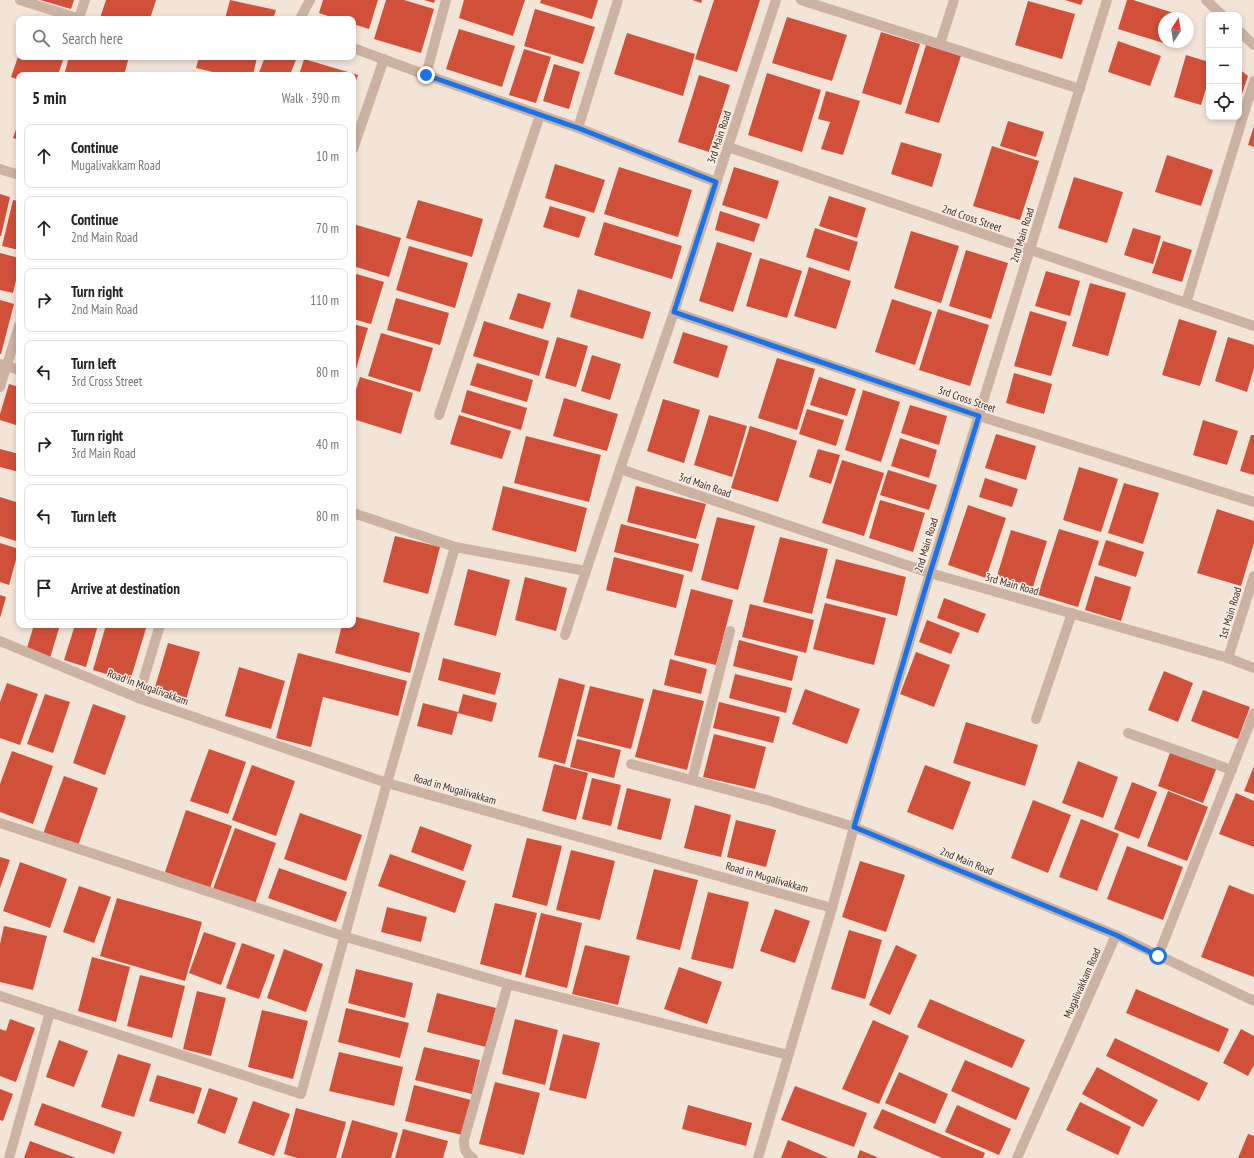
<!DOCTYPE html>
<html lang="en">
<head>
<meta charset="utf-8">
<style>
  body { margin:0; font-family:"PT Sans Narrow",sans-serif; background:#f6f6f6; color:#222 }
  .controls { position:absolute; right:12px; top:12px; display:grid; overflow:hidden; border-radius:8px; box-shadow:0 2px 6px #0003 }
  .controls button { width:36px; height:36px; display:grid; place-items:center; padding:0; border:0; border-bottom:1px solid #e0e0e0; background:#fff; color:#222; font:20px sans-serif }
  .compass { position:absolute; left:1158px; top:12px; width:36px; height:36px; border-radius:50%; background:#fff; box-shadow:0 2px 6px #0003; rotate:12deg }
  .stop { position:absolute; width:12px; height:12px; margin:-9px; border:3px solid #1a73e8; border-radius:50%; background:#fff }
  .stop.end { background:#1a73e8; border-color:#fff; box-shadow:0 1px 4px #0008 }
  .list { margin:0; padding:0; list-style:none }
  h2 { display:flex; justify-content:space-between; align-items:center; height:52px; margin:0; padding:0 16px; font-size:17px }
  h2 small { font-size:13px; font-weight:400; color:#767676 }
  .list li { display:grid; grid-template-columns:26px 1fr auto; gap:12px; align-items:center; box-sizing:border-box; height:64px; margin:0 8px 8px; padding:0 8px; border:1px solid #e0e0e0; border-radius:8px }
  .list b { display:block; font-size:15px; white-space:nowrap }
  .list p { margin:0; font-size:13px; white-space:nowrap; color:#767676 }
  .list em { font-size:13px; font-style:normal; color:#767676 }
  .icon { flex:none; width:22px; height:22px; fill:none; stroke:currentColor; stroke-width:2; stroke-linecap:round; stroke-linejoin:round }
  .map { position:relative; flex:none; width:1254px; height:1158px; overflow:hidden }
  .search { position:absolute; background:#fff; box-shadow:0 2px 6px #0003; left:16px; top:16px; width:340px; height:44px; display:flex; align-items:center; gap:10px; box-sizing:border-box; padding:0 14px; border-radius:8px; color:#767676; font-size:15px }
  .panel { position:absolute; background:#fff; box-shadow:0 2px 6px #0003; left:16px; top:72px; width:340px; height:556px; border-radius:8px }
  .map>svg:first-child { display:block }
  .building { fill:#d15039 }
  .lines { fill:none; stroke-linecap:round; stroke-linejoin:round }
  .minor { stroke:#ccb2a3; stroke-width:10 }
  .route { stroke:#1a73e8; stroke-width:5 }
  .labels { text-anchor:middle; dominant-baseline:central; stroke-width:3; stroke-linejoin:round; paint-order:stroke }
  .street-label { font-size:11px; fill:#372926; stroke:#fbefe5 }
</style>
</head>
<body>
<div class="map">
<svg width="1254" height="1158" viewBox="0 0 1254 1158">
  <rect width="100%" height="100%" fill="#f3e4d8"/>
  <g class="building">
    <polygon points="40,0 74,0 71,9"/>
    <polygon points="106,0 156,0 150,19 104,19 100,18"/>
    <polygon points="230,0 276,10 273,19 225,19"/>
    <polygon points="323,0 378,0 369,29 353,24 353,19 337,19 319,13"/>
    <polygon points="386,0 404,0 434,9 421,53 374,39"/>
    <polygon points="424,0 435,0 434,3"/>
    <polygon points="464,0 525,0 513,36 459,18"/>
    <polygon points="541,0 598,0 592,19 540,3"/>
    <polygon points="692,0 702,0 701,3"/>
    <polygon points="714,0 760,0 737,72 695,59"/>
    <polygon points="1065,0 1083,0 1081,5"/>
    <polygon points="1127,0 1133,0 1183,16 1182,18 1164,18 1164,42 1175,42 1173,46 1118,29"/>
    <polygon points="1028,1 1075,14 1062,59 1015,45"/>
    <polygon points="535,9 595,27 583,64 524,46"/>
    <polygon points="787,17 847,35 832,81 772,63"/>
    <polygon points="459,29 515,46 502,87 446,69"/>
    <polygon points="881,32 920,44 901,105 862,93"/>
    <polygon points="627,33 695,54 683,96 614,74"/>
    <polygon points="1118,41 1161,56 1150,86 1108,72"/>
    <polygon points="926,45 961,56 939,123 905,113"/>
    <polygon points="524,49 551,57 536,103 509,95"/>
    <polygon points="1186,55 1209,62 1209,79 1201,105 1174,97"/>
    <polygon points="18,57 64,57 58,75 19,75 19,80 11,77"/>
    <polygon points="69,57 129,57 124,75 64,75"/>
    <polygon points="199,57 257,57 253,75 226,75 196,68"/>
    <polygon points="265,57 297,57 290,75 258,75"/>
    <polygon points="304,59 358,75 353,89 353,75 299,75"/>
    <polygon points="554,64 580,72 569,109 543,101"/>
    <polygon points="1239,69 1248,76 1239,103"/>
    <polygon points="172,72 184,74 183,75 171,75"/>
    <polygon points="767,73 821,90 802,152 748,135"/>
    <polygon points="699,75 730,85 709,152 678,142"/>
    <polygon points="826,91 860,101 843,155 821,149 830,122 818,119"/>
    <polygon points="19,121 19,140 13,138"/>
    <polygon points="1008,121 1044,132 1036,157 1000,146"/>
    <polygon points="1254,126 1254,147 1248,145"/>
    <polygon points="901,142 942,154 932,187 891,174"/>
    <polygon points="992,146 1039,161 1020,220 973,206"/>
    <polygon points="1167,155 1213,170 1201,206 1155,192"/>
    <polygon points="555,164 605,180 594,213 545,198"/>
    <polygon points="619,167 692,190 678,237 604,214"/>
    <polygon points="734,167 779,181 767,219 722,205"/>
    <polygon points="1074,177 1123,192 1107,243 1058,228"/>
    <polygon points="0,194 10,197 1,236 0,236"/>
    <polygon points="829,196 866,208 857,238 819,226"/>
    <polygon points="13,200 19,201 19,250 2,246"/>
    <polygon points="418,200 483,219 472,257 406,238"/>
    <polygon points="550,206 586,217 579,238 543,227"/>
    <polygon points="720,211 760,224 754,242 715,230"/>
    <polygon points="604,222 682,246 672,279 594,255"/>
    <polygon points="353,224 401,238 389,277 353,266"/>
    <polygon points="815,228 858,242 849,271 806,257"/>
    <polygon points="1133,228 1161,236 1153,264 1124,255"/>
    <polygon points="911,231 959,246 941,303 894,288"/>
    <polygon points="1163,241 1192,250 1182,282 1152,273"/>
    <polygon points="717,242 752,253 733,312 699,301"/>
    <polygon points="409,246 468,263 455,308 396,290"/>
    <polygon points="966,250 1008,263 991,319 949,306"/>
    <polygon points="0,253 19,258 19,268 13,293 0,290"/>
    <polygon points="760,258 802,271 787,318 746,306"/>
    <polygon points="809,267 851,281 836,329 794,316"/>
    <polygon points="1046,271 1080,281 1070,316 1035,306"/>
    <polygon points="353,273 384,282 371,324 353,319"/>
    <polygon points="1090,283 1126,293 1108,356 1072,346"/>
    <polygon points="578,289 651,312 643,339 570,317"/>
    <polygon points="518,293 551,303 543,329 509,319"/>
    <polygon points="396,298 449,313 440,345 387,330"/>
    <polygon points="892,299 932,312 915,365 875,352"/>
    <polygon points="0,300 14,304 1,354 0,354"/>
    <polygon points="938,309 989,325 970,386 919,370"/>
    <polygon points="1030,311 1067,322 1051,376 1014,366"/>
    <polygon points="1179,319 1217,331 1200,386 1162,375"/>
    <polygon points="484,321 549,341 539,376 473,356"/>
    <polygon points="353,324 368,328 356,369 353,368"/>
    <polygon points="683,332 728,346 718,378 673,363"/>
    <polygon points="381,333 433,348 420,392 368,376"/>
    <polygon points="557,337 588,346 576,387 545,378"/>
    <polygon points="1228,337 1254,345 1254,368 1247,392 1215,381"/>
    <polygon points="592,355 621,364 610,400 581,391"/>
    <polygon points="777,358 815,369 797,430 758,418"/>
    <polygon points="477,363 533,380 527,402 470,385"/>
    <polygon points="1014,373 1052,384 1044,414 1006,403"/>
    <polygon points="360,377 413,393 401,434 353,419 353,399"/>
    <polygon points="819,377 856,389 847,416 810,405"/>
    <polygon points="9,384 19,387 19,426 0,420 0,414"/>
    <polygon points="467,390 527,408 521,430 461,412"/>
    <polygon points="863,390 900,402 881,462 845,450"/>
    <polygon points="564,398 618,414 607,451 553,436"/>
    <polygon points="663,399 700,410 684,463 647,451"/>
    <polygon points="910,405 947,416 939,445 901,433"/>
    <polygon points="807,409 844,420 836,446 799,434"/>
    <polygon points="459,415 511,431 502,459 450,444"/>
    <polygon points="709,415 747,426 732,477 694,465"/>
    <polygon points="1203,420 1238,431 1227,465 1193,455"/>
    <polygon points="750,426 797,441 778,502 731,488"/>
    <polygon points="996,434 1036,446 1026,480 985,468"/>
    <polygon points="1251,435 1254,435 1254,475 1240,471"/>
    <polygon points="526,436 601,455 589,502 514,483"/>
    <polygon points="900,438 937,450 929,478 891,466"/>
    <polygon points="0,449 19,454 19,472 0,467"/>
    <polygon points="818,449 840,455 831,484 809,477"/>
    <polygon points="842,460 884,473 864,536 822,523"/>
    <polygon points="1079,467 1118,479 1101,532 1063,520"/>
    <polygon points="888,470 937,485 929,510 880,495"/>
    <polygon points="985,478 1018,489 1012,507 979,497"/>
    <polygon points="1124,483 1159,493 1143,544 1108,533"/>
    <polygon points="503,486 587,508 576,552 492,530"/>
    <polygon points="636,486 706,504 696,539 627,522"/>
    <polygon points="0,497 19,503 19,542 0,536"/>
    <polygon points="880,500 925,513 913,552 869,538"/>
    <polygon points="968,505 1006,518 986,578 948,565"/>
    <polygon points="1217,509 1254,521 1254,543 1241,586 1197,573"/>
    <polygon points="717,517 755,526 738,590 701,580"/>
    <polygon points="621,524 699,544 692,572 614,552"/>
    <polygon points="1059,529 1099,541 1078,607 1038,595"/>
    <polygon points="1011,530 1047,541 1033,587 997,576"/>
    <polygon points="395,536 440,547 428,594 383,582"/>
    <polygon points="780,537 828,549 812,614 763,602"/>
    <polygon points="1106,540 1144,552 1136,577 1098,565"/>
    <polygon points="0,543 19,549 9,585 0,582"/>
    <polygon points="614,557 684,575 676,608 606,590"/>
    <polygon points="836,559 906,577 897,616 826,598"/>
    <polygon points="468,569 510,580 496,636 454,625"/>
    <polygon points="1095,576 1131,587 1121,621 1085,610"/>
    <polygon points="525,577 567,588 556,631 515,620"/>
    <polygon points="691,589 733,600 716,665 674,655"/>
    <polygon points="0,595 6,597 0,618"/>
    <polygon points="944,598 986,614 978,633 937,618"/>
    <polygon points="825,603 886,618 874,665 813,649"/>
    <polygon points="750,604 814,620 806,653 742,637"/>
    <polygon points="353,616 420,633 410,673 335,653 342,625 353,625"/>
    <polygon points="927,620 960,633 951,654 919,642"/>
    <polygon points="34,625 60,625 50,658 26,651"/>
    <polygon points="75,625 98,625 86,667 64,660"/>
    <polygon points="106,625 147,625 130,681 93,670"/>
    <polygon points="739,640 798,656 792,681 733,666"/>
    <polygon points="168,643 200,652 185,703 153,694"/>
    <polygon points="916,652 950,665 934,707 900,694"/>
    <polygon points="298,653 407,681 398,716 323,697 311,747 276,738"/>
    <polygon points="443,658 501,673 495,695 438,680"/>
    <polygon points="670,659 707,669 701,694 664,685"/>
    <polygon points="239,667 285,681 271,729 225,716"/>
    <polygon points="1164,671 1193,683 1178,722 1148,710"/>
    <polygon points="735,674 792,688 786,713 729,698"/>
    <polygon points="559,678 585,685 565,764 538,757"/>
    <polygon points="7,683 38,694 20,745 0,738 0,702"/>
    <polygon points="590,686 644,699 631,749 577,736"/>
    <polygon points="653,689 704,701 687,770 635,757"/>
    <polygon points="805,689 860,709 847,744 792,724"/>
    <polygon points="1203,690 1250,707 1238,739 1191,721"/>
    <polygon points="45,694 70,702 53,753 27,744"/>
    <polygon points="463,694 497,703 492,722 458,713"/>
    <polygon points="719,702 780,717 773,743 713,728"/>
    <polygon points="423,703 458,712 452,735 417,726"/>
    <polygon points="93,704 126,716 105,775 73,763"/>
    <polygon points="966,722 1038,745 1025,786 953,763"/>
    <polygon points="714,734 766,747 755,789 703,777"/>
    <polygon points="577,739 621,750 614,778 570,767"/>
    <polygon points="209,749 246,762 228,814 190,801"/>
    <polygon points="1171,750 1217,767 1203,803 1158,786"/>
    <polygon points="12,751 53,766 33,824 0,812 0,784"/>
    <polygon points="1078,761 1118,777 1103,818 1062,803"/>
    <polygon points="554,764 588,773 576,820 542,811"/>
    <polygon points="252,765 295,781 276,836 232,820"/>
    <polygon points="925,765 971,782 953,830 907,812"/>
    <polygon points="1254,766 1254,794 1244,791"/>
    <polygon points="64,776 98,788 78,846 43,834"/>
    <polygon points="592,778 621,785 611,826 582,819"/>
    <polygon points="1132,782 1157,792 1139,839 1114,829"/>
    <polygon points="627,788 671,799 661,840 617,829"/>
    <polygon points="1168,791 1208,807 1187,861 1147,846"/>
    <polygon points="1236,793 1254,801 1254,847 1219,834"/>
    <polygon points="1033,800 1071,815 1048,873 1011,858"/>
    <polygon points="695,805 731,815 721,857 684,848"/>
    <polygon points="186,810 232,826 210,888 165,872"/>
    <polygon points="300,813 362,835 346,881 284,859"/>
    <polygon points="1081,819 1119,834 1097,891 1059,877"/>
    <polygon points="736,820 776,830 766,867 727,857"/>
    <polygon points="420,826 472,845 463,871 411,852"/>
    <polygon points="235,828 276,843 255,904 213,889"/>
    <polygon points="527,838 562,846 547,906 512,897"/>
    <polygon points="1127,846 1183,867 1163,920 1107,899"/>
    <polygon points="571,850 615,861 600,920 556,910"/>
    <polygon points="390,854 466,881 455,913 378,886"/>
    <polygon points="0,857 10,860 0,888"/>
    <polygon points="860,861 905,875 886,932 842,917"/>
    <polygon points="20,862 67,879 50,928 3,911"/>
    <polygon points="279,868 347,892 336,922 268,898"/>
    <polygon points="654,869 698,880 680,950 636,939"/>
    <polygon points="1229,885 1254,895 1254,977 1201,957"/>
    <polygon points="79,886 111,897 94,943 63,932"/>
    <polygon points="708,892 749,902 733,969 691,959"/>
    <polygon points="117,898 202,922 185,981 100,956"/>
    <polygon points="495,903 537,913 521,975 480,964"/>
    <polygon points="387,907 427,917 421,942 381,932"/>
    <polygon points="775,909 810,921 795,963 760,951"/>
    <polygon points="541,913 582,923 567,988 525,977"/>
    <polygon points="4,926 47,936 33,990 0,982 0,944"/>
    <polygon points="849,930 882,940 865,999 831,989"/>
    <polygon points="204,932 236,943 221,985 189,973"/>
    <polygon points="242,943 275,955 259,999 226,988"/>
    <polygon points="585,945 630,956 618,1005 572,994"/>
    <polygon points="896,945 917,955 890,1015 869,1005"/>
    <polygon points="284,949 323,964 306,1012 267,998"/>
    <polygon points="92,957 130,967 116,1022 78,1011"/>
    <polygon points="679,967 722,982 707,1024 664,1009"/>
    <polygon points="356,969 413,983 405,1018 348,1003"/>
    <polygon points="140,975 185,986 172,1038 127,1026"/>
    <polygon points="1136,989 1229,1029 1219,1052 1126,1013"/>
    <polygon points="197,991 226,998 211,1056 183,1049"/>
    <polygon points="437,993 496,1008 486,1047 427,1032"/>
    <polygon points="930,999 1025,1040 1012,1068 917,1027"/>
    <polygon points="346,1008 409,1023 400,1058 338,1042"/>
    <polygon points="262,1010 308,1021 293,1079 248,1067"/>
    <polygon points="10,1019 35,1028 16,1082 0,1076 0,1029 6,1031"/>
    <polygon points="515,1019 558,1030 545,1085 502,1074"/>
    <polygon points="873,1020 909,1036 879,1104 842,1089"/>
    <polygon points="1241,1029 1254,1036 1254,1065 1248,1076 1223,1063"/>
    <polygon points="563,1034 600,1043 586,1099 549,1090"/>
    <polygon points="1115,1038 1208,1083 1199,1101 1106,1056"/>
    <polygon points="59,1040 88,1051 74,1087 46,1077"/>
    <polygon points="424,1047 480,1060 472,1094 415,1080"/>
    <polygon points="339,1052 403,1067 394,1106 329,1091"/>
    <polygon points="118,1054 151,1064 134,1117 101,1107"/>
    <polygon points="965,1060 1030,1088 1016,1120 951,1091"/>
    <polygon points="1097,1067 1158,1100 1143,1127 1082,1094"/>
    <polygon points="899,1072 948,1094 935,1124 885,1103"/>
    <polygon points="157,1075 202,1088 194,1114 149,1101"/>
    <polygon points="495,1082 540,1093 524,1155 479,1144"/>
    <polygon points="414,1085 471,1100 462,1135 405,1121"/>
    <polygon points="795,1086 867,1113 854,1147 781,1120"/>
    <polygon points="209,1088 238,1098 225,1134 197,1123"/>
    <polygon points="0,1089 13,1094 3,1121 0,1120"/>
    <polygon points="253,1101 290,1114 274,1156 238,1143"/>
    <polygon points="1080,1102 1131,1127 1118,1155 1066,1130"/>
    <polygon points="42,1103 122,1132 114,1154 34,1125"/>
    <polygon points="688,1105 752,1123 746,1146 682,1129"/>
    <polygon points="957,1105 1011,1129 999,1155 945,1132"/>
    <polygon points="296,1108 346,1122 336,1158 297,1158 284,1154"/>
    <polygon points="882,1109 985,1153 983,1158 942,1158 873,1128"/>
    <polygon points="352,1120 398,1133 391,1158 341,1158"/>
    <polygon points="403,1129 448,1141 443,1158 395,1158"/>
    <polygon points="1248,1134 1254,1136 1254,1158 1238,1158"/>
    <polygon points="788,1140 829,1158 781,1158"/>
    <polygon points="30,1141 76,1158 24,1158"/>
    <polygon points="860,1150 879,1158 857,1158"/>
  </g>
  <g class="lines">
    <g class="minor">
      <polyline points="20,0 80,19"/>
      <polyline points="446,0 426,75 578,128 716,182"/>
      <polyline points="776,0 674,312 620,469 930,573 1228,658 1254,668"/>
      <polyline points="801,0 1080,89"/>
      <polyline points="1107,0 930,573 854,827 1116,935"/>
      <polyline points="1206,0 1222,15"/>
      <polyline points="79,18 85,0"/>
      <polyline points="300,19 310,0"/>
      <polyline points="1239,31 1254,45"/>
      <polyline points="940,44 954,0"/>
      <polyline points="353,48 426,75"/>
      <polyline points="578,128 618,0"/>
      <polyline points="728,147 1254,326"/>
      <polyline points="353,149 384,59"/>
      <polyline points="0,169 19,175"/>
      <polyline points="1186,303 1254,81"/>
      <polyline points="674,312 979,416 1254,502"/>
      <polyline points="0,364 19,370"/>
      <polyline points="0,387 19,326"/>
      <polyline points="439,415 540,115"/>
      <polyline points="353,513 455,547"/>
      <polyline points="565,635 586,571"/>
      <polyline points="0,641 138,698 387,783 832,908 854,827 767,800 631,764"/>
      <polyline points="1228,658 1254,576"/>
      <polyline points="138,698 160,625"/>
      <polyline points="1036,719 1072,613"/>
      <polyline points="1128,733 1232,770"/>
      <polyline points="692,780 730,631"/>
      <polyline points="0,823 346,937 508,984"/>
      <polyline points="1158,956 1254,713"/>
      <polyline points="0,996 301,1094 387,783 455,547 586,571 620,469"/>
      <polyline points="9,1158 50,1012"/>
      <path d="M473 1158C465 1154 464 1148 464 1140L508 984 788 1055"/>
      <polyline points="758,1158 832,908"/>
      <polyline points="1017,1158 1116,935 1254,1001"/>
    </g>
  </g>
  <g class="lines">
    <polyline class="route" points="426,75 578,128 716,182 674,312 979,416 930,573 854,827 1116,935 1158,956"/>
  </g>
  <g class="labels">
    <g class="street-label">
      <text transform="translate(719 137) rotate(-72)">3rd Main Road</text>
      <text transform="translate(972 218) rotate(19)">2nd Cross Street</text>
      <text transform="translate(1022 235) rotate(-73)">2nd Main Road</text>
      <text transform="translate(967 399) rotate(19)">3rd Cross Street</text>
      <text transform="translate(705 485) rotate(19)">3rd Main Road</text>
      <text transform="translate(926 545) rotate(-73)">2nd Main Road</text>
      <text transform="translate(1012 584) rotate(16)">3rd Main Road</text>
      <text transform="translate(1230 613) rotate(-73)">1st Main Road</text>
      <text transform="translate(148 687) rotate(20)">Road in Mugalivakkam</text>
      <text transform="translate(455 789) rotate(16)">Road in Mugalivakkam</text>
      <text transform="translate(967 861) rotate(22)">2nd Main Road</text>
      <text transform="translate(767 877) rotate(16)">Road in Mugalivakkam</text>
      <text transform="translate(1082 983) rotate(-66)">Mugalivakkam Road</text>
    </g>
  </g>
</svg>
<div class="controls">
<button>+</button>
<button>−</button>
<button><svg class="icon" aria-label="locate" viewBox="0 0 24 24"><circle cx="12" cy="12" r="6"/><path d="M12 2v4M12 18v4M2 12h4M18 12h4"/></svg></button>
</div>
<svg class="compass" viewBox="-18 -18 36 36"><path d="M0-13l5 13h-10z" fill="#e53935"/><path d="M0 13l5-13h-10z" fill="#767676"/></svg>
<div class="stop" style="left:1158px;top:956px"></div>
<div class="stop end" style="left:426px;top:75px"></div>
<div class="search"><svg class="icon" aria-label="search" viewBox="0 0 24 24"><circle cx="10" cy="10" r="6"/><path d="M15 15l6 6"/></svg>Search here</div>
<section class="panel">
<h2>5 min<small>Walk · 390 m</small></h2>
<ul class="list">
<li><svg class="icon" aria-label="ahead" viewBox="0 0 24 24"><path d="M12 20V5M6 11l6-6 6 6"/></svg><div><b>Continue</b><p>Mugalivakkam Road</p></div><em>10 m</em></li>
<li><svg class="icon" aria-label="ahead" viewBox="0 0 24 24"><path d="M12 20V5M6 11l6-6 6 6"/></svg><div><b>Continue</b><p>2nd Main Road</p></div><em>70 m</em></li>
<li><svg class="icon" aria-label="right" viewBox="0 0 24 24"><path d="M7 20v-9h11M14 6l5 5-5 5"/></svg><div><b>Turn right</b><p>2nd Main Road</p></div><em>110 m</em></li>
<li><svg class="icon" aria-label="left" viewBox="0 0 24 24"><path d="M17 20v-9H6M10 6l-5 5 5 5"/></svg><div><b>Turn left</b><p>3rd Cross Street</p></div><em>80 m</em></li>
<li><svg class="icon" aria-label="right" viewBox="0 0 24 24"><path d="M7 20v-9h11M14 6l5 5-5 5"/></svg><div><b>Turn right</b><p>3rd Main Road</p></div><em>40 m</em></li>
<li><svg class="icon" aria-label="left" viewBox="0 0 24 24"><path d="M17 20v-9H6M10 6l-5 5 5 5"/></svg><div><b>Turn left</b></div><em>80 m</em></li>
<li><svg class="icon" aria-label="arrive" viewBox="0 0 24 24"><path d="M6 21V4h12l-3 4 3 4H6"/></svg><div><b>Arrive at destination</b></div></li>
</ul>
</section>
</div>
</body>
</html>
